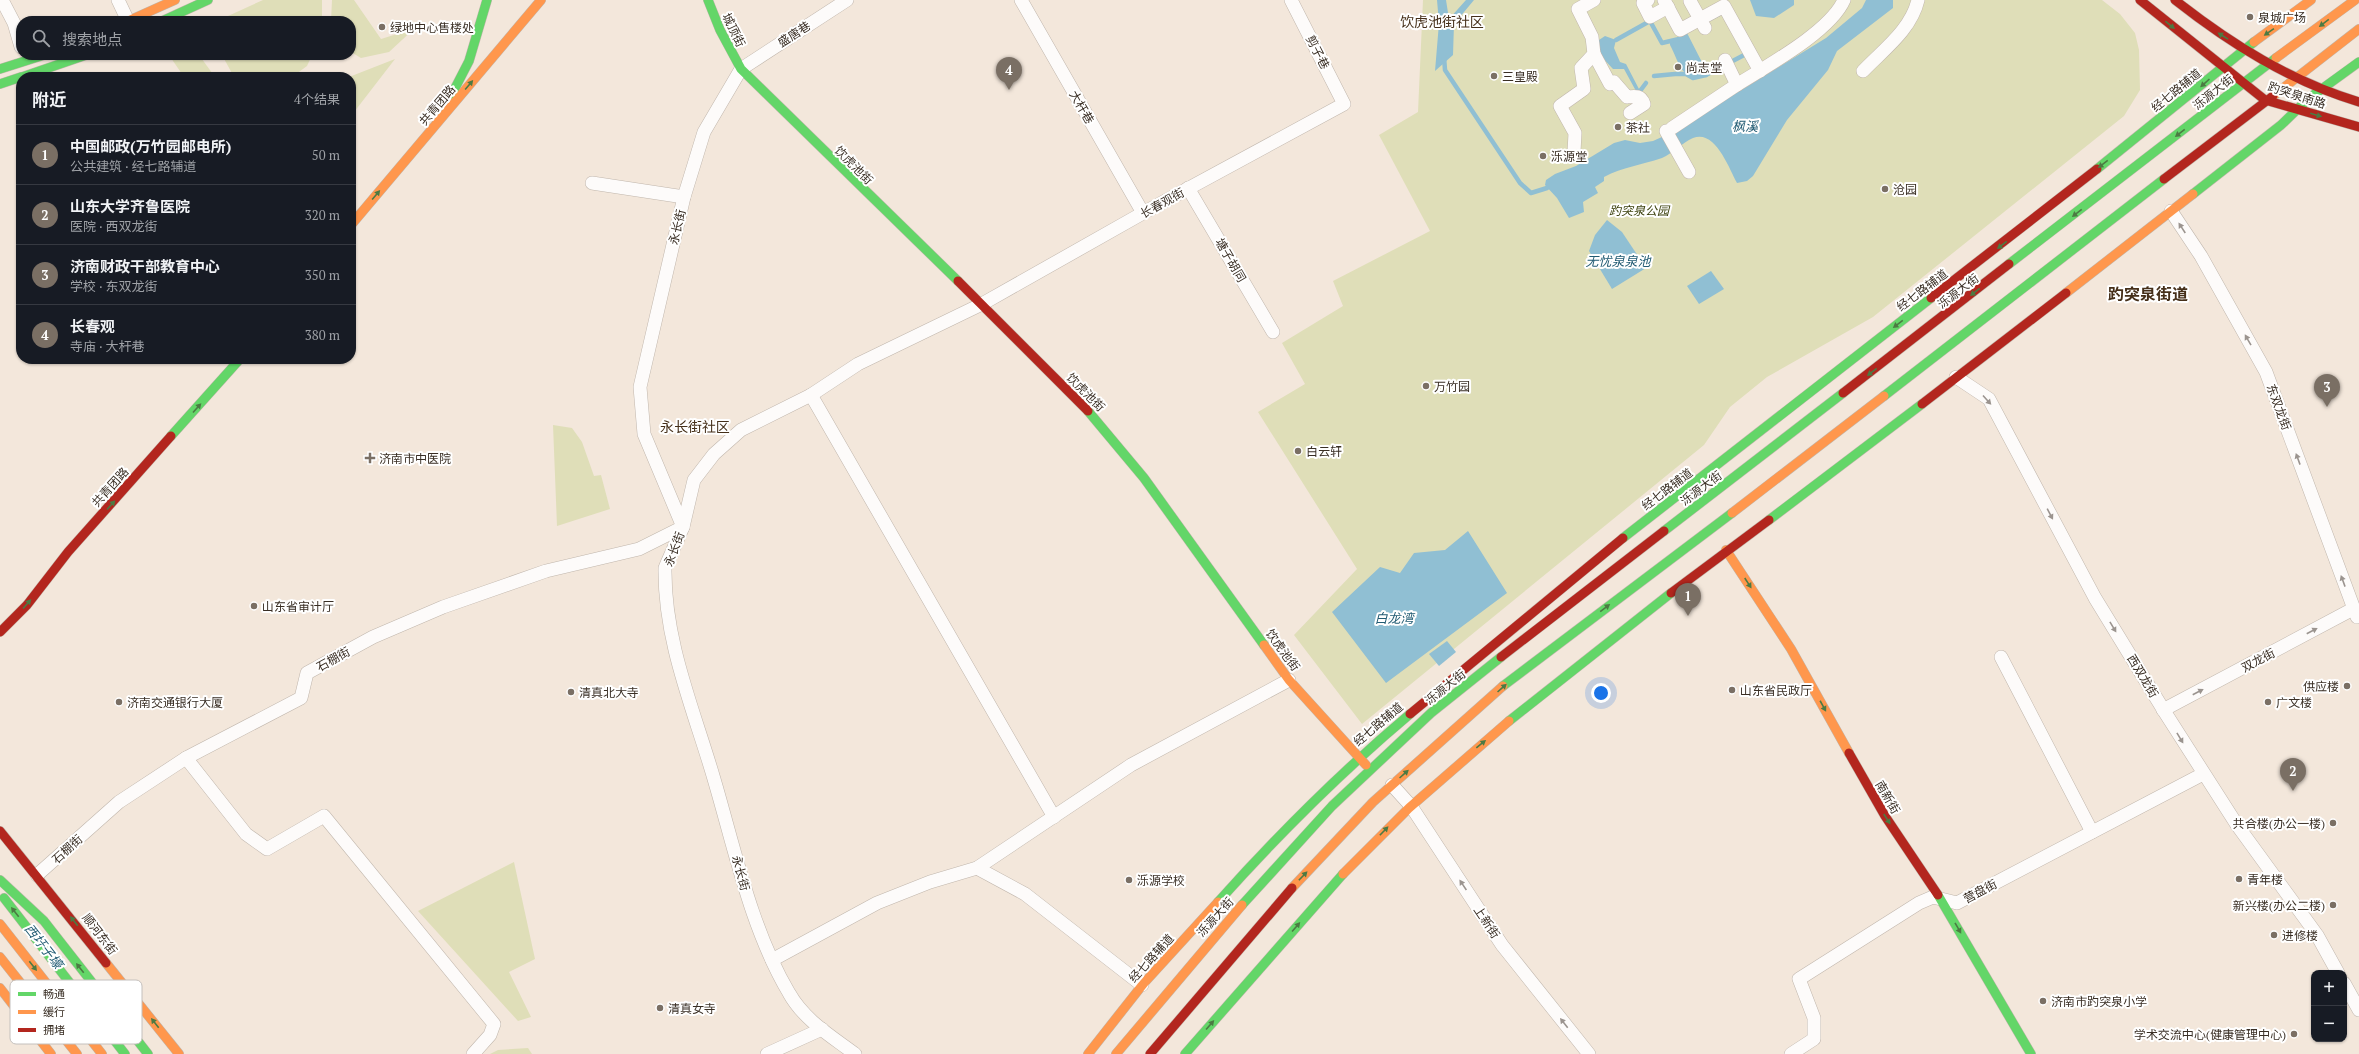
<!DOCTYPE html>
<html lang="zh">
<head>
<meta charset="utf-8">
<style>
  body { margin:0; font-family:"PT Serif","Noto Sans SC",serif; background:#242831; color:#f1f3f6 }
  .controls { position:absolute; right:12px; bottom:12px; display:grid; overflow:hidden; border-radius:8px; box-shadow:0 1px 3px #0004 }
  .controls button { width:36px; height:36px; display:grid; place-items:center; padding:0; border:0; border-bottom:1px solid #363941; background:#171b24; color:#f1f3f6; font:20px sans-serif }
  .you { position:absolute; left:1601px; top:693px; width:14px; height:14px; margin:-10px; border:3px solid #fff; border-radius:50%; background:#1a73e8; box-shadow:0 0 0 6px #1a73e833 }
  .badge { display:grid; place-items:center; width:26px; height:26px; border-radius:50%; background:#7a6f64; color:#fff; font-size:13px; font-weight:700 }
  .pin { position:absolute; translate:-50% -33px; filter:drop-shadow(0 1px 2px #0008) }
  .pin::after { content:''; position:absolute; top:21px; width:14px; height:12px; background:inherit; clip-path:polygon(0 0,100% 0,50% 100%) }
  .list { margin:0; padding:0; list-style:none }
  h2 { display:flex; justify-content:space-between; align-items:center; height:52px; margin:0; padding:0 16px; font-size:17px }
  h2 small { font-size:13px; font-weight:400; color:#9ea1a6 }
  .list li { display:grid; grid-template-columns:26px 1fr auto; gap:12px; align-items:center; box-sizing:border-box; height:60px; padding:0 16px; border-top:1px solid #363941 }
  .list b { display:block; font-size:15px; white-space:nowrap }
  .list p { margin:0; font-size:13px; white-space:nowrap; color:#9ea1a6 }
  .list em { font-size:13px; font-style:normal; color:#9ea1a6 }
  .icon { flex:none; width:22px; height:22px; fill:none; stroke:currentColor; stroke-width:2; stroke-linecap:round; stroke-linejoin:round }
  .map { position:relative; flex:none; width:2359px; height:1054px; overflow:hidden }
  .search { position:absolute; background:#171b24; box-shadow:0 1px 3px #0004; left:16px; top:16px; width:340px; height:44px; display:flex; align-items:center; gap:10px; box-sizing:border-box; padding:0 14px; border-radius:16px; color:#9ea1a6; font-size:15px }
  .panel { position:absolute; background:#171b24; box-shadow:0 1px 3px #0004; left:16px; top:72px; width:340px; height:292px; border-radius:16px }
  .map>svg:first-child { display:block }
  .green { fill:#dfdeb8 }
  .water { fill:#90bfd3 }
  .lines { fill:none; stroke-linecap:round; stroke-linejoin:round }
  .stream { stroke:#90bfd3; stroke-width:4.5 }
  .street-casing { stroke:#c0b6ac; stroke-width:14 }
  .fast-casing { stroke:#c0b6ac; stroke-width:10 }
  .slow-casing { stroke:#c0b6ac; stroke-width:10 }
  .jam-casing { stroke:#c0b6ac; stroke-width:10 }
  .street { stroke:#fdfbfa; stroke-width:13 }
  .fast { stroke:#63d668; stroke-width:9 }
  .slow { stroke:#ff974d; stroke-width:9 }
  .jam { stroke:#b3261e; stroke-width:9 }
  .oneway { fill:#4c7a43 }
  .oneway2 { fill:#9b948f }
  .poi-dot { fill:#7a6f64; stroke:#fff; stroke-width:1.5 }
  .labels { text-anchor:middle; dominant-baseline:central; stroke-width:4; stroke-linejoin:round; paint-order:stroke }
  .poi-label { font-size:12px; fill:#392e24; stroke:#fff; text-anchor:start }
  .street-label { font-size:12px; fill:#392e24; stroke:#fff }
  .park-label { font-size:12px; font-style:italic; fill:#3b400d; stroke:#fff }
  .water-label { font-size:13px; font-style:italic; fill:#215b73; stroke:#fff }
  .quarter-label { font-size:14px; fill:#452f19; stroke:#fff }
  .district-label { font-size:16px; font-weight:bold; fill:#452f19; stroke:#fff }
  .key { fill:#fff; stroke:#c4c0bd; stroke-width:1 }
  .key-label { font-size:11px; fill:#392e24 }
</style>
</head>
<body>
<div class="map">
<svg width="2359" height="1054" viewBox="0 0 2359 1054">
  <rect width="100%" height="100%" fill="#f3e7db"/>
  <g class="green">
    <polygon points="263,0 322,0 322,21 217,21"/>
    <polygon points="332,0 354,0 381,39 397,34 414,22 416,27 389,52 361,58 351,52 351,21 331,21"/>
    <polygon points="1423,0 2102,0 2120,14 2135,33 2139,50 2140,90 2124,116 1873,317 1767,377 1730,407 1704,445 1362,724 1294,635 1357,569 1258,412 1305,384 1282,343 1343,306 1333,281 1430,231 1379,135 1418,112"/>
    <polygon points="169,55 199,55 215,77 184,77"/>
    <polygon points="222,55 312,55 307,66 292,77 234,77"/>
    <polygon points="395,59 351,116 351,77 349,77"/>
    <polygon points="553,425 572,428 582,442 594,476 601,475 610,509 557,526"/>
    <polygon points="514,862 535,959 509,972 531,1017 518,1021 418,911"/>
    <polygon points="528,1048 532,1054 490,1054 498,1050"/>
  </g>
  <g class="water">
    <polygon points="1437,0 1446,0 1449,19 1466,0 1474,0 1454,24 1453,55 1435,71 1439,23"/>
    <polygon points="1750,0 1794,0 1794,5 1774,18 1756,16"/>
    <path d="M1866 0H1893V8L1837 51 1828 70 1787 120 1753 176 1747 181 1737 183C1729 168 1715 129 1693 138 1682 143 1673 153 1662 158 1641 165 1623 167 1604 177V181L1595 187 1598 193 1583 202 1584 212 1569 218 1557 198 1545 185 1546 180 1555 174 1576 166 1614 143 1625 140 1640 143 1653 141 1673 132 1826 38 1862 8Z"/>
    <path d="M1684 32 1706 75C1680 80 1681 66 1670 45V42L1679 39Z"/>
    <polygon points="1605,36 1616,40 1614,48 1620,62 1626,64 1640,91 1636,91 1624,69 1613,69 1598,53 1599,40"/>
    <polygon points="1607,220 1622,232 1646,268 1612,289 1589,251 1595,235"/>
    <polygon points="1711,271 1724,289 1699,304 1687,286"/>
    <polygon points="1468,531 1507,593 1386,683 1332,612 1380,567 1400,573 1414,553 1445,550"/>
    <polygon points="1447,641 1456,652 1439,666 1429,654"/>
  </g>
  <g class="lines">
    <g class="stream">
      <polygon points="1723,12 1746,54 1706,75 1684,32"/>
      <polyline points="1616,40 1650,21 1662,43 1679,39 1684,32"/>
      <polyline points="1444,57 1445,70 1520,183 1531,193 1547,188"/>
      <polyline points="1654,76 1675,74 1686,74 1693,78 1706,75"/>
      <polyline points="1640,91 1646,83"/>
    </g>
    <defs>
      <g id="street">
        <polyline points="2,0 14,23 21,47"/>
        <polyline points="118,0 128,21"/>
        <path d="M847 0 741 69 704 132 684 197 640 387 644 434 683 527C680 534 666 565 665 568 664 642 694 710 714 779 735 850 751 929 789 993 804 1020 831 1036 855 1054"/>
        <polyline points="1021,0 1143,213"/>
        <polyline points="1648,0 1643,3 1650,17 1668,7"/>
        <polyline points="1664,0 1680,30 1724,6 1760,71"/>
        <polyline points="1690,1 1705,28"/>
        <path d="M1594 54 1610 84 1614 82 1627 97C1635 96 1641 95 1644 104L1630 113"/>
        <polyline points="1725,60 1737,85"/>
        <path d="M1863 71C1883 50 1911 30 1918 0"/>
        <path d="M1672 128C1693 114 1714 100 1735 86 1765 67 1830 32 1844 0"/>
        <polyline points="1666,131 1689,172"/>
        <polyline points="1576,154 1574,152 1575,133 1560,106 1584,89 1581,68 1594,54 1592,37 1578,9 1594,0"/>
        <polyline points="592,183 684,197"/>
        <polyline points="1188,188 1273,332"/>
        <polyline points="2171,211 2201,256 2266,372 2357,617"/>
        <polyline points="1956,377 1989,399 2095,598 2166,714 2237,825 2317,935 2338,973"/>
        <polyline points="811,395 1054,817"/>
        <polyline points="2001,657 2092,832"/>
        <polyline points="2163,710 2353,609"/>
        <polyline points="186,758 246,834 267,849 324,816 494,1024 490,1035 473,1054"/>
        <polyline points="1392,785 1411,806 1502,945 1589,1054"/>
        <polyline points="977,868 1025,894 1142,985"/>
        <polyline points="37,875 119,802 186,758 301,698 307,673 373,637 443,607 546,571 639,549 683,527 694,480 714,454 741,430 811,395 858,364 982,304 1143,213 1344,104 1291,0"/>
        <polyline points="772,960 877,903 930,882 977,868 1131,765 1289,680"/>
        <polyline points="2344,983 2359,1010"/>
        <polyline points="767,1054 822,1029"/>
        <polyline points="1791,1054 1814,1039 1814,1018 1799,979 1919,903 1933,897 1957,903 2203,774"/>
      </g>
      <g id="fast">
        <polyline points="708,0 720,30 741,69 958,281"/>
        <polyline points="162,21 208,0"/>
        <polyline points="0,69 44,55"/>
        <polyline points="22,77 86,55"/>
        <polyline points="0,84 21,77"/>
        <polyline points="452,94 469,61 487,0"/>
        <polyline points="2097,169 2254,42"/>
        <polyline points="2193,194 2281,125 2308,99 2359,62"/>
        <polyline points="2009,264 2276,58"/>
        <polyline points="1884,396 2164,179"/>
        <polyline points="1088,411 1144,478 1264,645"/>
        <polyline points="171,436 240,359"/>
        <polyline points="1769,520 1922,404"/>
        <polyline points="1664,531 1843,393"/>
        <polyline points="1623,538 1931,298"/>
        <polyline points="1503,686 1732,513"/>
        <polyline points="1509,721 1671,593"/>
        <polyline points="0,880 44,921 148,1054"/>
        <polyline points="1938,895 2031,1054"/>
        <polyline points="4,898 125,1054"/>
        <path d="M1218 902C1278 835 1341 772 1410 714"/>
        <polyline points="1242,905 1332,806 1431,713 1501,657"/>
        <polyline points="1185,1054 1343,874"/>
      </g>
      <g id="slow">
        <polyline points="128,21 175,0"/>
        <polyline points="2254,42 2311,0"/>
        <polyline points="2276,58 2355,0"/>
        <polyline points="2273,96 2359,29"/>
        <polyline points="351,225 541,0"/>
        <polyline points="2066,293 2193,194"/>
        <polyline points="1732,513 1884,396"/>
        <polyline points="1726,550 1791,649 1849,753"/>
        <polyline points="1264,645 1289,680 1366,765"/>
        <polyline points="1343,874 1409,808 1509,721"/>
        <polyline points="1292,888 1373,802 1503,686"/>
        <polyline points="0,924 102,1054"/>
        <polyline points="0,957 77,1054"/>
        <polyline points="106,963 179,1054"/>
        <polyline points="0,988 51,1054"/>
        <polyline points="1088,1054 1144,983 1218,902"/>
        <polyline points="1116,1054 1242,905"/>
      </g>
      <g id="jam">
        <polyline points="2140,0 2265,100 2359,127"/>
        <path d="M2175 0C2231 44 2290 81 2359 102"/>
        <polyline points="2164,179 2273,96"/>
        <polyline points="958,281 1088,411"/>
        <polyline points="1931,298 2097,169"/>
        <polyline points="1843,393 2009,264"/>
        <polyline points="1922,404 2066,293"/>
        <polyline points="1671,593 1769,520"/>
        <polyline points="0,632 27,605 68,552 171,436"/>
        <polyline points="1501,657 1664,531"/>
        <polyline points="1410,714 1623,538"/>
        <polyline points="1849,753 1885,816 1938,895"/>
        <polyline points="0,831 106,963"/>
        <polyline points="1150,1054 1292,888"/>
      </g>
    </defs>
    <use href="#street" class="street-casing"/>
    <use href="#fast" class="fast-casing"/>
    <use href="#slow" class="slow-casing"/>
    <use href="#jam" class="jam-casing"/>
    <use href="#street" class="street"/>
    <use href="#fast" class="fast"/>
    <use href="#slow" class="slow"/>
    <use href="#jam" class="jam"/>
  </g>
  <defs><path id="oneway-solid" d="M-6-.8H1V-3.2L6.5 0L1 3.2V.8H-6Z"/></defs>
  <g class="oneway">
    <use href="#oneway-solid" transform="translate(2324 23) rotate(143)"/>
    <use href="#oneway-solid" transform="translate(2170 25) rotate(39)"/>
    <use href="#oneway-solid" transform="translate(2269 32) rotate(145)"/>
    <use href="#oneway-solid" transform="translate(2223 36) rotate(-148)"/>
    <use href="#oneway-solid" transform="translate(2205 83) rotate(138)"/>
    <use href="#oneway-solid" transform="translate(469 85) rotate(-50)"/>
    <use href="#oneway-solid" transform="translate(2316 115) rotate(16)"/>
    <use href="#oneway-solid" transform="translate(2180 133) rotate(142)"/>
    <use href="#oneway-solid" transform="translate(2103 164) rotate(142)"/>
    <use href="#oneway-solid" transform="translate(376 195) rotate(-50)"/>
    <use href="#oneway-solid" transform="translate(2077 213) rotate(142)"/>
    <use href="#oneway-solid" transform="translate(2002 245) rotate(142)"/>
    <use href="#oneway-solid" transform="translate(1975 292) rotate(142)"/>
    <use href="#oneway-solid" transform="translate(1898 324) rotate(143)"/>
    <use href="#oneway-solid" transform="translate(1872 372) rotate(142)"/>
    <use href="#oneway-solid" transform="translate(197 408) rotate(-48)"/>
    <use href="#oneway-solid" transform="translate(111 505) rotate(-48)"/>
    <use href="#oneway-solid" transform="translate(1748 583) rotate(57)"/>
    <use href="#oneway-solid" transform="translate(27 604) rotate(-49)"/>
    <use href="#oneway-solid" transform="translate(1605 608) rotate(-37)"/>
    <use href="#oneway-solid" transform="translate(1502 688) rotate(-42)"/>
    <use href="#oneway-solid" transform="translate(1823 706) rotate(61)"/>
    <use href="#oneway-solid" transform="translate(1481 744) rotate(-39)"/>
    <use href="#oneway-solid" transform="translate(1404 774) rotate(-42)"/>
    <use href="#oneway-solid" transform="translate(1887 819) rotate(57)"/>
    <use href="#oneway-solid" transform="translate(1384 831) rotate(-46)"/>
    <use href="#oneway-solid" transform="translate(1303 876) rotate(-46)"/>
    <use href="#oneway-solid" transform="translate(15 912) rotate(-128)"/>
    <use href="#oneway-solid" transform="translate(74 921) rotate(-128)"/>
    <use href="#oneway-solid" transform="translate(1296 927) rotate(-49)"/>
    <use href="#oneway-solid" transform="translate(1958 928) rotate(60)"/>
    <use href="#oneway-solid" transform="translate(33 966) rotate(52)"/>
    <use href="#oneway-solid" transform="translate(80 968) rotate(-128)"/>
    <use href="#oneway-solid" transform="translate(155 1023) rotate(-128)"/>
    <use href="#oneway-solid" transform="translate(1210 1025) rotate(-49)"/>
  </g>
  <g class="oneway2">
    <use href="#oneway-solid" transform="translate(2182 228) rotate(-123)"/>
    <use href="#oneway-solid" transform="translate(2248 340) rotate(-120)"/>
    <use href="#oneway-solid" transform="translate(1987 400) rotate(48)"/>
    <use href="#oneway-solid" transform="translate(2298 459) rotate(-110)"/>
    <use href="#oneway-solid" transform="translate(2050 514) rotate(62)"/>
    <use href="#oneway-solid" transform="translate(2343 581) rotate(-110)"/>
    <use href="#oneway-solid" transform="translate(2113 627) rotate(59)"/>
    <use href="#oneway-solid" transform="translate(2312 631) rotate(-28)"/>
    <use href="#oneway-solid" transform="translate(2198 692) rotate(-28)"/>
    <use href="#oneway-solid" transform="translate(2180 738) rotate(59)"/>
    <use href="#oneway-solid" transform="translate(1463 885) rotate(-124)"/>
    <use href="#oneway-solid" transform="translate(1564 1023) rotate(-128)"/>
  </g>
  <g class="poi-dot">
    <circle cx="2250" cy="17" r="4"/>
    <circle cx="382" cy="27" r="4"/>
    <circle cx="1678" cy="67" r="4"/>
    <circle cx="1494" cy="76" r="4"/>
    <circle cx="1618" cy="127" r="4"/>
    <circle cx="1543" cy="156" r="4"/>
    <circle cx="1885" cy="189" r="4"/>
    <circle cx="1426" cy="386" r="4"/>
    <circle cx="1298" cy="451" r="4"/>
    <path d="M368 452h4v4h4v4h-4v4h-4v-4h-4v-4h4z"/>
    <circle cx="254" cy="606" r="4"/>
    <circle cx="2347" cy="686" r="4"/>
    <circle cx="1732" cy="690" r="4"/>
    <circle cx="571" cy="692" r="4"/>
    <circle cx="119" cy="702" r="4"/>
    <circle cx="2268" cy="702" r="4"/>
    <circle cx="2333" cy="823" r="4"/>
    <circle cx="2239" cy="879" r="4"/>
    <circle cx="1129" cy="880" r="4"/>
    <circle cx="2333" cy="905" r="4"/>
    <circle cx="2274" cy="935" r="4"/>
    <circle cx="2043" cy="1001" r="4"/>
    <circle cx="660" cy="1008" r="4"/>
    <circle cx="2294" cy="1034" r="4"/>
  </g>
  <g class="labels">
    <g class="poi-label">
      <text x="2258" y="17">泉城广场</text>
      <text x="390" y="27">绿地中心售楼处</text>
      <text x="1686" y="67">尚志堂</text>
      <text x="1502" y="76">三皇殿</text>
      <text x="1626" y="127">茶社</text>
      <text x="1551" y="156">泺源堂</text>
      <text x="1893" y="189">沧园</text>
      <text x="1434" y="386">万竹园</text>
      <text x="1306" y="451">白云轩</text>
      <text x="379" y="458">济南市中医院</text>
      <text x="262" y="606">山东省审计厅</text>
      <text x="2339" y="686" text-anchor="end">供应楼</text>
      <text x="1740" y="690">山东省民政厅</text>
      <text x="579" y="692">清真北大寺</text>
      <text x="127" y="702">济南交通银行大厦</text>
      <text x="2276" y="702">广文楼</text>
      <text x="2325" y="823" text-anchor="end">共合楼(办公一楼)</text>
      <text x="2247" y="879">青年楼</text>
      <text x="1137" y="880">泺源学校</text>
      <text x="2325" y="905" text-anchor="end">新兴楼(办公二楼)</text>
      <text x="2282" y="935">进修楼</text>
      <text x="2051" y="1001">济南市趵突泉小学</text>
      <text x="668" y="1008">清真女寺</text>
      <text x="2286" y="1034" text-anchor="end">学术交流中心(健康管理中心)</text>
    </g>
    <g class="street-label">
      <text transform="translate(734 30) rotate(64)">城顶街</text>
      <text transform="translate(794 34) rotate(-33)">盛唐巷</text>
      <text transform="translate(1318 52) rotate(63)">剪子巷</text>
      <text transform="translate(2176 90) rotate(-39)">经七路辅道</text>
      <text transform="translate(2213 92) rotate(-39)">泺源大街</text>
      <text transform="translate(2297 95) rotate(18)">趵突泉南路</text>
      <text transform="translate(437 105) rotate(-50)">共青团路</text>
      <text transform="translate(1082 107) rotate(60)">大杆巷</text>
      <text transform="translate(854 165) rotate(45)">饮虎池街</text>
      <text transform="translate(1162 203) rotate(-29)">长春观街</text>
      <text transform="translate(677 227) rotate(-77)">永长街</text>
      <text transform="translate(1231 260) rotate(60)">塘子胡同</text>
      <text transform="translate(1922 290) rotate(-37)">经七路辅道</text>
      <text transform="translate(1958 291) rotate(-38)">泺源大街</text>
      <text transform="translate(1086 392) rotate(45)">饮虎池街</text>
      <text transform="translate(2279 407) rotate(70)">东双龙街</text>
      <text transform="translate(110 487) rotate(-48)">共青团路</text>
      <text transform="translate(1701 488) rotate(-37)">泺源大街</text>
      <text transform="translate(1667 489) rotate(-37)">经七路辅道</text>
      <text transform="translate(674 549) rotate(-69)">永长街</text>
      <text transform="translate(1283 650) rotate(54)">饮虎池街</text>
      <text transform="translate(333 659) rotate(-29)">石棚街</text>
      <text transform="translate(2258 660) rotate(-28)">双龙街</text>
      <text transform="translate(2143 676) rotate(59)">西双龙街</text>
      <text transform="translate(1445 687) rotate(-39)">泺源大街</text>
      <text transform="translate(1378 724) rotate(-40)">经七路辅道</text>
      <text transform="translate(1888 797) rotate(60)">南新街</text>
      <text transform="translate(67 849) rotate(-42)">石棚街</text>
      <text transform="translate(741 873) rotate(75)">永长街</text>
      <text transform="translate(1980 891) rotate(-28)">营盘街</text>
      <text transform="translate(1215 917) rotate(-48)">泺源大街</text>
      <text transform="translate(1487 922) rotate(56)">上新街</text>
      <text transform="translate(100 934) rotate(52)">顺河东街</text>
      <text transform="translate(1151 958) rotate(-48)">经七路辅道</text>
    </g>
    <g class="park-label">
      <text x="1639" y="210">趵突泉公园</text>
    </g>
    <g class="water-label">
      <text x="1745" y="126">枫溪</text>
      <text x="1618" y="261">无忧泉泉池</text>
      <text x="1394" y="618">白龙湾</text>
      <text transform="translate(44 946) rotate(52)">西圩子壕</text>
    </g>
    <g class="quarter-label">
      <text x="1442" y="21">饮虎池街社区</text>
      <text x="695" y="426">永长街社区</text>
    </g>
    <g class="district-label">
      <text x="2148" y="294">趵突泉街道</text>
    </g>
  </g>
  <rect x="10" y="980" width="132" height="64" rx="6" class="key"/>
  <rect x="18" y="992" width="18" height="4" fill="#63d668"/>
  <rect x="18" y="1010" width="18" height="4" fill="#ff974d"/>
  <rect x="18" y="1028" width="18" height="4" fill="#b3261e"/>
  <g class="key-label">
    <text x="43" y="998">畅通</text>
    <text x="43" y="1016">缓行</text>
    <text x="43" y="1034">拥堵</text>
  </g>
</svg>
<div class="controls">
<button>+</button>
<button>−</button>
</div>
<div class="you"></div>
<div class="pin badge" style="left:1688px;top:616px">1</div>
<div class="pin badge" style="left:2293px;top:791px">2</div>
<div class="pin badge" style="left:2327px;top:407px">3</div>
<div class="pin badge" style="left:1009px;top:90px">4</div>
<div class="search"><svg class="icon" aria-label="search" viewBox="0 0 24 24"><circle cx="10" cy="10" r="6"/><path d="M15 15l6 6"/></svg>搜索地点</div>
<section class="panel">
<h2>附近<small>4个结果</small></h2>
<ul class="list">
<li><span class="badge">1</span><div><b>中国邮政(万竹园邮电所)</b><p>公共建筑 · 经七路辅道</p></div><em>50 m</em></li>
<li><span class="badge">2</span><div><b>山东大学齐鲁医院</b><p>医院 · 西双龙街</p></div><em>320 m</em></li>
<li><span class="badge">3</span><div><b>济南财政干部教育中心</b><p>学校 · 东双龙街</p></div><em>350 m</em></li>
<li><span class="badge">4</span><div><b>长春观</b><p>寺庙 · 大杆巷</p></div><em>380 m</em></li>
</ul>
</section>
</div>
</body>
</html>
